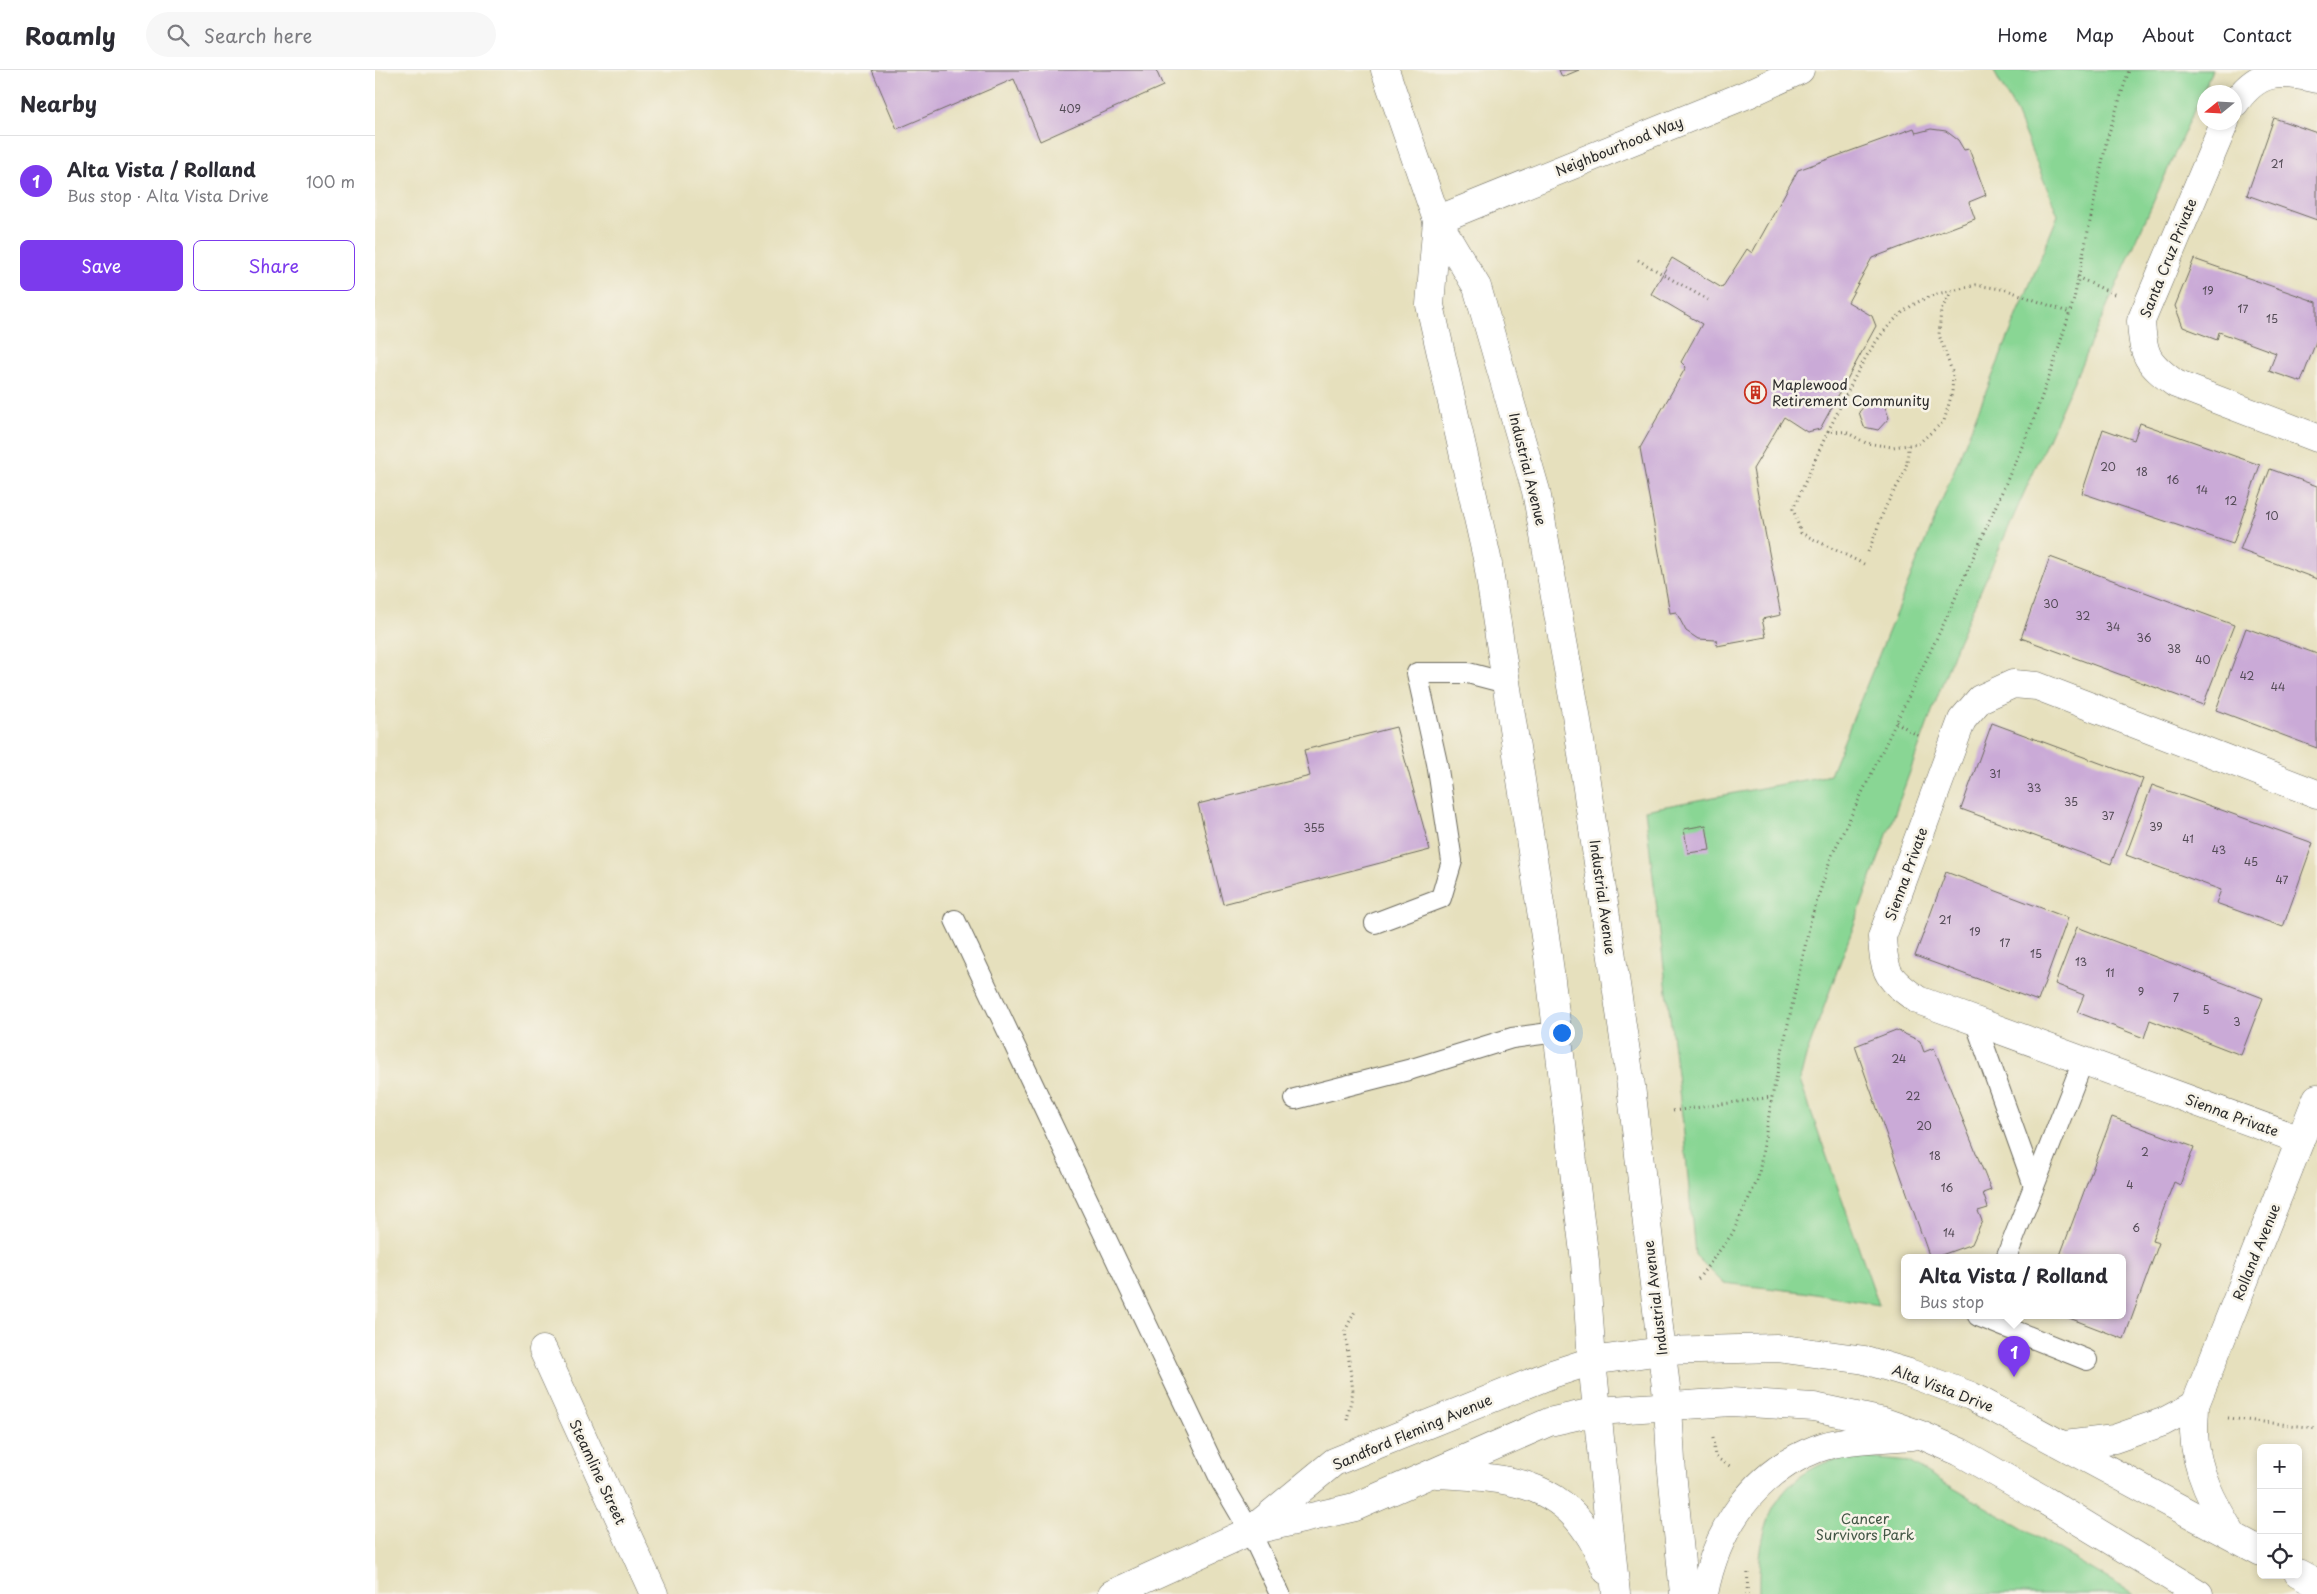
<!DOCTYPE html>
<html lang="en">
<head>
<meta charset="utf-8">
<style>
  body { margin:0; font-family:"Playpen Sans",sans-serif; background:#f7f7f7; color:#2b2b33 }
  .controls { position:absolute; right:15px; bottom:15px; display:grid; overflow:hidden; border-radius:8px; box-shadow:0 2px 8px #0003 }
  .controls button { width:45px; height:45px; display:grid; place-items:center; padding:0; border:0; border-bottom:1px solid #e1e1e2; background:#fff; color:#2b2b33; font:25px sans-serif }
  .compass { position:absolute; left:1822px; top:15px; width:45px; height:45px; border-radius:50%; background:#fff; box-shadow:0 2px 8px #0003; rotate:252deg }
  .you { position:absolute; left:1186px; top:962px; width:18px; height:18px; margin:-12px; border:4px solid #fff; border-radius:50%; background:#1a73e8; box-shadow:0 0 0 8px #1a73e833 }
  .badge { display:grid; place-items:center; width:32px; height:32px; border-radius:50%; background:#7c3aed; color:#fff; font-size:16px; font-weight:700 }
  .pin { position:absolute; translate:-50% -41px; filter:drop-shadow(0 1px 2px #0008) }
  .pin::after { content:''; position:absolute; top:26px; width:18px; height:15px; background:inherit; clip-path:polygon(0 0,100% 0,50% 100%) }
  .popup { position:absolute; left:1526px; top:1184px; width:225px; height:65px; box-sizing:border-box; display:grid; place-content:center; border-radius:8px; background:#fff; filter:drop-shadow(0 1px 4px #0005); font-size:16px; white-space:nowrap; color:#7c7c81 }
  .popup b { font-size:19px; color:#2b2b33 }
  .popup::after { content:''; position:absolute; left:50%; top:100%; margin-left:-10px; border:10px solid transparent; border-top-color:#fff }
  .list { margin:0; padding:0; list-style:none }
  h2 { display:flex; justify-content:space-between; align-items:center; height:65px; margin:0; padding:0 20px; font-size:21px }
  h2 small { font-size:16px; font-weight:400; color:#7c7c81 }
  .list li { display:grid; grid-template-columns:32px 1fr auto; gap:15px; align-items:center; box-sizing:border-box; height:90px; padding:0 20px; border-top:1px solid #e1e1e2 }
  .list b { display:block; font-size:19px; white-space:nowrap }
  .list p { margin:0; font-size:16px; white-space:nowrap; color:#7c7c81 }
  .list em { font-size:16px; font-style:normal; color:#7c7c81 }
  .actions { display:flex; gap:10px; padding:15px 20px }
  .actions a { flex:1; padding:11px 0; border:1px solid #7c3aed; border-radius:8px; text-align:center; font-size:18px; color:#7c3aed }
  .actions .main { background:#7c3aed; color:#fff }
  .icon { flex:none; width:28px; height:28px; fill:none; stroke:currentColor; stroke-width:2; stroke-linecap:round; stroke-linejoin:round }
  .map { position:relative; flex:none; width:1942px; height:1524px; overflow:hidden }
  header { display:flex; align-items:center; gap:30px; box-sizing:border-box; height:70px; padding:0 25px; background:#fff; border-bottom:1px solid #e1e1e2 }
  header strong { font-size:24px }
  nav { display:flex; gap:28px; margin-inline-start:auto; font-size:18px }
  .search { width:350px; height:45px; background:#f7f7f7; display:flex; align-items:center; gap:12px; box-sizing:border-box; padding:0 18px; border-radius:28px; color:#7c7c81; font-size:19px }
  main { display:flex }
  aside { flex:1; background:#fff }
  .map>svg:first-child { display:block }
  .green { fill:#89d694; stroke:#5a8060 }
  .building { fill:#caaad7 }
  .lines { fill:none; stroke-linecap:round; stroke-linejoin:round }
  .lane-casing { stroke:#6c6a5e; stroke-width:22 }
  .street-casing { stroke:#6c6a5e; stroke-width:29 }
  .secondary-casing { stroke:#6c6a5e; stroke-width:29 }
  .path { stroke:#6c6a5e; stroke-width:3; stroke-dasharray:1 4; stroke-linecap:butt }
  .lane { stroke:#fff; stroke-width:20 }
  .street { stroke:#fff; stroke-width:28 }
  .secondary { stroke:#fff; stroke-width:28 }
  .labels { text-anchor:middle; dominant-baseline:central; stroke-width:5; stroke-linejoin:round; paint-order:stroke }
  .number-label { font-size:11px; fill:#534b56 }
  .street-label { font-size:14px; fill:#2b2b2b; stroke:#f7f3e8 }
  .poi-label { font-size:14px; fill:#2b2b2b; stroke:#f7f3e8; text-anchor:start }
  .park-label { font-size:14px; fill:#425645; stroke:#f7f3e8 }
</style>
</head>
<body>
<header>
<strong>Roamly</strong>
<div class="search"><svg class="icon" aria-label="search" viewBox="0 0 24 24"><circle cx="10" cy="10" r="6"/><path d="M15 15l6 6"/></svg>Search here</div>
<nav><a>Home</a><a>Map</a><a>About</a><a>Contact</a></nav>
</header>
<main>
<aside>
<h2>Nearby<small></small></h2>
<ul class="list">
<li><span class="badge">1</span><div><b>Alta Vista / Rolland</b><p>Bus stop · Alta Vista Drive</p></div><em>100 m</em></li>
</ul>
<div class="actions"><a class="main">Save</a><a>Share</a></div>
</aside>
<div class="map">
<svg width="1942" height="1524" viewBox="0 0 1942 1524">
  <rect width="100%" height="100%" fill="#f7f3e8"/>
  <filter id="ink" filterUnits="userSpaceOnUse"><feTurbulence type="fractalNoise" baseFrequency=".02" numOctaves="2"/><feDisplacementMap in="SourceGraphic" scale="10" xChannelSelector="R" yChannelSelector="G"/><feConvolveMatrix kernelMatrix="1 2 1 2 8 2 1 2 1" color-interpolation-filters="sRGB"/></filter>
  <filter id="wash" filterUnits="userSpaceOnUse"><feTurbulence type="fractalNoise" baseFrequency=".0096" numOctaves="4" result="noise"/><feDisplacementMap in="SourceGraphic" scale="20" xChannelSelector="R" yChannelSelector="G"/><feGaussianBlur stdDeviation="1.12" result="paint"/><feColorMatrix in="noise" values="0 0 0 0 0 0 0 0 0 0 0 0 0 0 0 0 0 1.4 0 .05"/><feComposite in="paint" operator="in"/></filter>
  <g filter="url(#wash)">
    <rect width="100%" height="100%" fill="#e6e0bd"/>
    <g class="green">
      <polygon points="1618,0 1837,0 1581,576 1431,986 1425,1010 1504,1235 1428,1222 1348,1213 1320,1185 1308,1054 1270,740 1455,705 1683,145 1639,38"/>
      <path d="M1481 1387 1534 1392 1759 1524H1384C1383 1469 1391 1419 1447 1394 1457 1390 1470 1389 1481 1387Z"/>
    </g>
    <g id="blocks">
      <g class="building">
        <polygon points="497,0 781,0 788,16 665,71 639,9 522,59"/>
        <polygon points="1184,0 1204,0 1187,7"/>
        <polygon points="1899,48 1942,63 1942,150 1872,125"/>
        <polygon points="1539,58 1541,63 1556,59 1571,61 1583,70 1589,80 1594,79 1611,125 1594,132 1600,149 1497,188 1473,232 1497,246 1501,256 1445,359 1432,362 1409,347 1378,399 1406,545 1387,549 1391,567 1342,576 1341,570 1323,569 1311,561 1301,542 1295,543 1265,378 1311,297 1306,292 1327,254 1276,224 1297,188 1347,218 1372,179 1377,183 1423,100"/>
        <polygon points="1819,189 1942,232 1942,269 1926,312 1894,301 1901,283 1844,262 1842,270 1808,257 1800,236"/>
        <polygon points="1494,331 1509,334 1514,348 1503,360 1489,357 1484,342"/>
        <polygon points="1765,353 1885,395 1858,474 1707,423 1728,359 1759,370"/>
        <polygon points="1895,399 1942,416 1942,509 1865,480"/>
        <polygon points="1675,487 1859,555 1828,635 1646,568"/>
        <polygon points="1871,558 1942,584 1942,678 1841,640"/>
        <polygon points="1617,653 1768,709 1736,794 1586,739"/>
        <polygon points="1021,657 1055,780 848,834 823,734 935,706 929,680"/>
        <polygon points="1777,715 1938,773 1908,857 1841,833 1846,820 1751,785"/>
        <polygon points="1331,755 1335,780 1313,783 1309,759"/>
        <polygon points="1571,802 1693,848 1663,931 1540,886"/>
        <polygon points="1702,857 1888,928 1866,985 1775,950 1769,968 1702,942 1709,925 1680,914"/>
        <polygon points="1521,960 1545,971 1549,982 1559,978 1616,1120 1608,1123 1613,1138 1603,1141 1607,1151 1597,1174 1558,1188 1555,1188 1480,976"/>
        <polygon points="1737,1047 1819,1077 1805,1115 1799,1112 1787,1143 1777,1171 1784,1173 1749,1269 1689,1246 1748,1246 1748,1188 1684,1188"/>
      </g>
    </g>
  </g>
  <g filter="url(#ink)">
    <use href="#blocks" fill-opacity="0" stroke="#6c6a5e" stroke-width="1"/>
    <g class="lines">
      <defs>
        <g id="lane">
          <polyline points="580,850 847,1413 875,1461 905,1524"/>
          <polyline points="1000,853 1066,828 1077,791 1062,693 1042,603 1093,603 1131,613"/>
          <polyline points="1600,951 1659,1116"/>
          <polyline points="920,1029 1037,999 1137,968 1182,962"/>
          <polyline points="1631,1188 1708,991"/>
          <polyline points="1603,1246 1712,1290"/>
        </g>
        <g id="street">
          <path d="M1860 33C1883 0 1904 0 1942 9"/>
          <path d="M1850 52 1766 251C1768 286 1772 293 1801 314L1942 368"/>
          <path d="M1925 1070 1543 930C1513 909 1509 904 1507 867L1587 650 1605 629 1638 614 1662 616 1942 724"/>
          <polyline points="168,1280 279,1524"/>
          <polyline points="1690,1375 1739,1369 1788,1352 1820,1335"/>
          <path d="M1858 1466C1839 1435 1820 1401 1819 1362 1819 1353 1820 1344 1820 1335L1942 1028"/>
        </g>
        <g id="secondary">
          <polyline points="1010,0 1062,150 1102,217 1161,421 1201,644 1256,1016 1293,1335 1296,1391 1309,1524"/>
          <polyline points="1062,150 1055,235 1112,488 1173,886 1210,1191 1217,1291 1241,1524"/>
          <polyline points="1062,150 1373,24 1425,0"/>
          <path d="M1062 1404C1121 1408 1177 1407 1213 1463 1221 1474 1226 1488 1232 1501"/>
          <polyline points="880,1457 959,1392 1177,1304 1217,1291 1286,1281 1402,1278 1490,1290 1534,1303 1596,1326 1886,1482"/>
          <polyline points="1923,1503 1942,1513"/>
          <polyline points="737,1524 875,1461 980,1437 1174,1352 1223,1341 1356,1332 1439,1337 1509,1352 1546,1365 1585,1382 1666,1428 1824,1524"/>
          <path d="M1329 1524C1341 1460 1378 1403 1441 1379 1470 1368 1505 1369 1536 1366"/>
        </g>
      </defs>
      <use href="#lane" class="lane-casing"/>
      <use href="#street" class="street-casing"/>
      <use href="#secondary" class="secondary-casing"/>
      <g class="path">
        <polyline points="1263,190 1333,230"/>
        <polyline points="1702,207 1741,225"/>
        <path d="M1453 361C1482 306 1507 230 1577 221"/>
        <path d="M1493 482C1500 466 1505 449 1512 434 1525 408 1533 407 1533 375"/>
        <polyline points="1489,494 1426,463 1418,439 1453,361 1471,362 1491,373 1517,377 1543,374 1569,351 1577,323 1578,304 1564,265 1566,240 1577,221 1601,215 1632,220 1695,243"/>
        <polyline points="1521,652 1545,667"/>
        <polyline points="1298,1041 1397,1027"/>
        <polyline points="1323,1209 1357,1164 1383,1109 1397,1027 1436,849 1456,787 1571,549 1656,356 1678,296 1699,229 1732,69 1754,0"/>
        <polyline points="1853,1348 1942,1358"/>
        <polyline points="972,1350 978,1321 970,1261 981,1239"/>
        <polyline points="1338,1368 1340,1387 1355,1396"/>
        <polyline points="1372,1524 1373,1500"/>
      </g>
      <use href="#lane" class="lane"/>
      <use href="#street" class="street"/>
      <use href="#secondary" class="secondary"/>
    </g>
  </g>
  <defs>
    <symbol id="building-ring" viewBox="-11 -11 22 22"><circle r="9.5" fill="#f7f3e8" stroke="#c8321e" stroke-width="1.5"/><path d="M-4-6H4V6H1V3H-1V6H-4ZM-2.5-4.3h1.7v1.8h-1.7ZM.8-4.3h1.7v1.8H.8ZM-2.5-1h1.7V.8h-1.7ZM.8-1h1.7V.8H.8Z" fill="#c8321e"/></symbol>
  </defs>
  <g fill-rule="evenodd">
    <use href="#building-ring" x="1368" y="310" width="25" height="25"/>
  </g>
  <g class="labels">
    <g class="number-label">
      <text x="695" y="38">409</text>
      <text x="1902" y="93">21</text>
      <text x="1833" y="220">19</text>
      <text x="1868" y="238">17</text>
      <text x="1897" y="248">15</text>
      <text x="1733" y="396">20</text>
      <text x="1767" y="401">18</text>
      <text x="1798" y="409">16</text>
      <text x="1827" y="419">14</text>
      <text x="1856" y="430">12</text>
      <text x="1897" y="445">10</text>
      <text x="1676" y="533">30</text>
      <text x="1708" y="545">32</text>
      <text x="1738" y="556">34</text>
      <text x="1769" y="567">36</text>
      <text x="1799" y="578">38</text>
      <text x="1828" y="589">40</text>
      <text x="1872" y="605">42</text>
      <text x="1903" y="616">44</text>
      <text x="1620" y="703">31</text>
      <text x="1659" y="717">33</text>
      <text x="1696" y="731">35</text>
      <text x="1733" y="745">37</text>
      <text x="1781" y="756">39</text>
      <text x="939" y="757">355</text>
      <text x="1813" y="768">41</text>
      <text x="1844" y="779">43</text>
      <text x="1876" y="791">45</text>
      <text x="1907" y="809">47</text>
      <text x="1570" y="849">21</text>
      <text x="1600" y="861">19</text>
      <text x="1630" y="872">17</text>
      <text x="1661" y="883">15</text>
      <text x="1706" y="891">13</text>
      <text x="1735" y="902">11</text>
      <text x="1766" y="921">9</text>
      <text x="1801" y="927">7</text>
      <text x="1831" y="939">5</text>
      <text x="1862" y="951">3</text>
      <text x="1524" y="988">24</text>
      <text x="1538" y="1025">22</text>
      <text x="1549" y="1055">20</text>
      <text x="1770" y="1081">2</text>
      <text x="1560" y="1085">18</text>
      <text x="1755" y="1114">4</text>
      <text x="1572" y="1117">16</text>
      <text x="1761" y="1157">6</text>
      <text x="1574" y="1162">14</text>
    </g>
    <g class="street-label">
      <text transform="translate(1244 76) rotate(-22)">Neighbourhood Way</text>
      <text transform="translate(1793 188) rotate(-68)">Santa Cruz Private</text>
      <text transform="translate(1153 399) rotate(76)">Industrial Avenue</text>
      <text transform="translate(1531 804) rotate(-70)">Sienna Private</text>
      <text transform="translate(1228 827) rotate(82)">Industrial Avenue</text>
      <text transform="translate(1857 1045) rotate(20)">Sienna Private</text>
      <text transform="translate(1881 1182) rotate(-68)">Rolland Avenue</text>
      <text transform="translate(1280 1228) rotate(-97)">Industrial Avenue</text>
      <text transform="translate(1568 1318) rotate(21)">Alta Vista Drive</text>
      <text transform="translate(1037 1362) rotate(-23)">Sandford Fleming Avenue</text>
      <text transform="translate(223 1402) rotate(65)">Steamline Street</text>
    </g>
    <g class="poi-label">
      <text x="1397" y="314">Maplewood<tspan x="1397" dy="16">Retirement Community</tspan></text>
    </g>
    <g class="park-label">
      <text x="1490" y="1448">Cancer<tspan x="1490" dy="16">Survivors Park</tspan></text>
    </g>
  </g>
</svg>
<div class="controls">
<button>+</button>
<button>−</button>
<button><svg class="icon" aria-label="locate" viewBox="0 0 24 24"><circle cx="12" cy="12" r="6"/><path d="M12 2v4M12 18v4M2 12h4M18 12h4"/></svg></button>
</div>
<svg class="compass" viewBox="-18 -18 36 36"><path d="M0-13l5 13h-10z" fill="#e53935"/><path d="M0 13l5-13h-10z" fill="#7c7c81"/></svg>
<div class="you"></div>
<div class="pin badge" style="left:1639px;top:1307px">1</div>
<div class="popup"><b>Alta Vista / Rolland</b>Bus stop</div>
</div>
</main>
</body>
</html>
